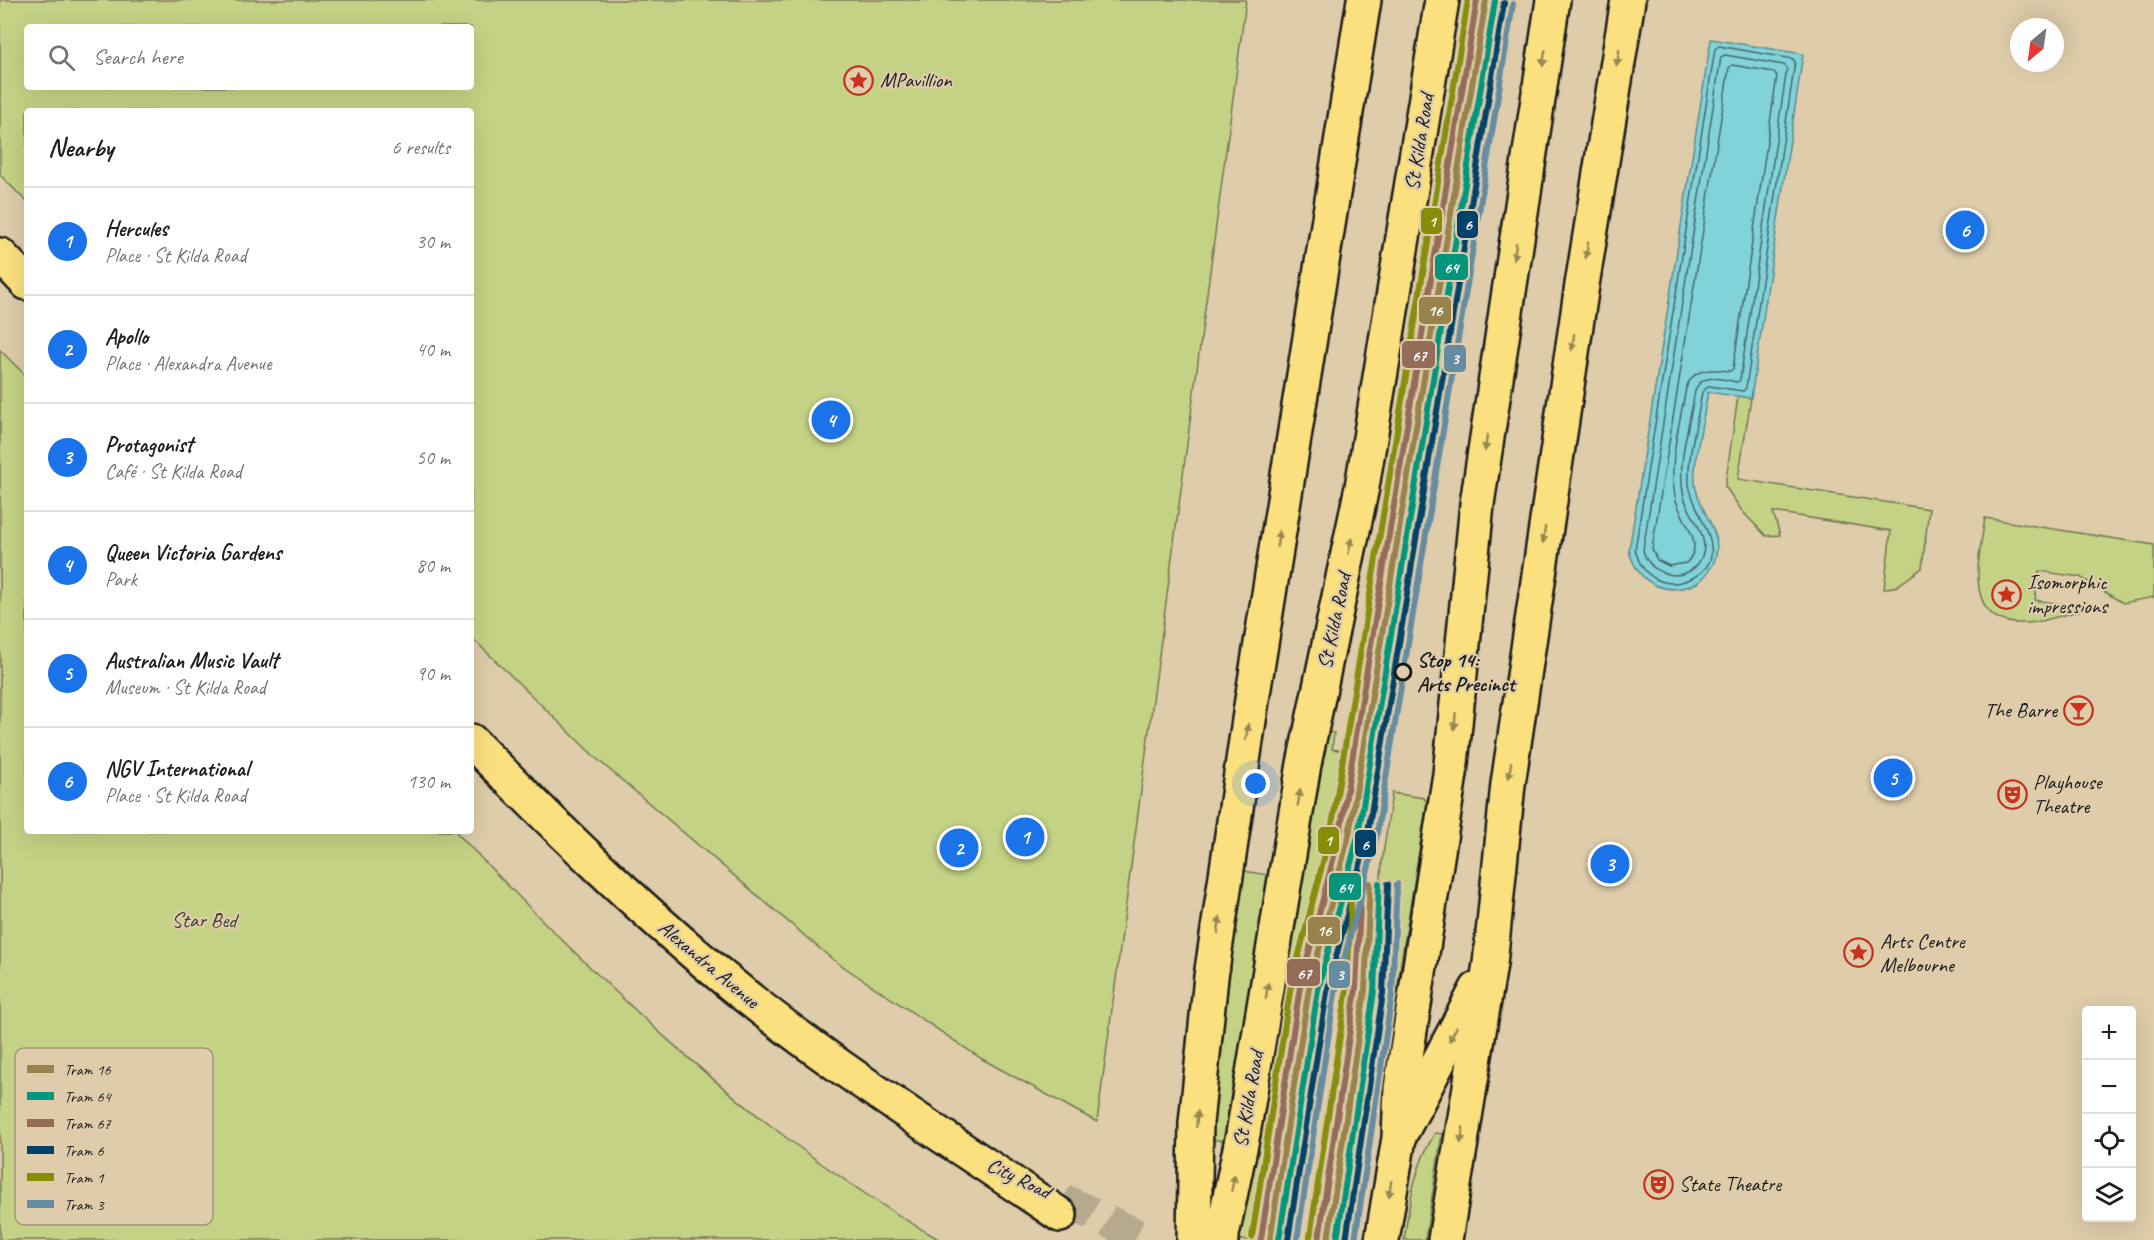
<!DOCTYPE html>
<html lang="en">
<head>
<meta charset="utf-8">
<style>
  body { margin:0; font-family:Caveat,sans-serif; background:#f6f6f6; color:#202124 }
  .controls { position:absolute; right:18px; bottom:18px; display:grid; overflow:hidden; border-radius:6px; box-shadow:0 6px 24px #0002 }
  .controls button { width:54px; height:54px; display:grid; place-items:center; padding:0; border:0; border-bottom:2px solid #e0e0e0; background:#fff; color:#202124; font:30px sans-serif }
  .compass { position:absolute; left:2010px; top:18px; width:54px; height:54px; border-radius:50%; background:#fff; box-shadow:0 6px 24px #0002; rotate:209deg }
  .you { position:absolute; left:1256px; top:784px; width:21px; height:21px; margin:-15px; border:4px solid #fff; border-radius:50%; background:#1a73e8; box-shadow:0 0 0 9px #1a73e833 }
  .badge { display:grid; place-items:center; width:39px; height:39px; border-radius:50%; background:#1a73e8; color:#fff; font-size:20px; font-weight:700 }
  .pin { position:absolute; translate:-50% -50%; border:3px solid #fff; box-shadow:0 2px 6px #0006 }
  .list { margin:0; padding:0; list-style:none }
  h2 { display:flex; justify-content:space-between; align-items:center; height:78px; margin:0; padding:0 24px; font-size:26px }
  h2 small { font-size:20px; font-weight:400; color:#757577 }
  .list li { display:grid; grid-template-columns:39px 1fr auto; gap:18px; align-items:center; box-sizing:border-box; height:108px; padding:0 24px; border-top:2px solid #e0e0e0 }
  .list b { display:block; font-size:22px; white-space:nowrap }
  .list p { margin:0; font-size:20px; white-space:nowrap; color:#757577 }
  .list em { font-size:20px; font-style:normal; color:#757577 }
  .icon { flex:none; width:33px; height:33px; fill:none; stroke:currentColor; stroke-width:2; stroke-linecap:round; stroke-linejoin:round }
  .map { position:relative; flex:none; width:2154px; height:1240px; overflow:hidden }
  .search { position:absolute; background:#fff; box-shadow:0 6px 24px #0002; left:24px; top:24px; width:450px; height:66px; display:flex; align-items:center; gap:15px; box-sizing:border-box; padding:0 21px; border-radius:6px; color:#757577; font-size:22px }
  .panel { position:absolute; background:#fff; box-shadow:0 6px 24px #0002; left:24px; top:108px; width:450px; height:726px; border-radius:6px }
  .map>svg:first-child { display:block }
  .green { fill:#c4d285; stroke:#707750; stroke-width:1.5; fill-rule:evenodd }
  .water { fill:#82d3d9; stroke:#598a8d; stroke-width:1.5 }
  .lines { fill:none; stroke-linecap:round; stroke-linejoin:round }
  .shore { stroke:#456568; stroke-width:1.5 }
  .highway-tunnel { stroke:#b7a98e; stroke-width:33; stroke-dasharray:33 16; stroke-linecap:butt }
  .primary-casing { stroke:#1c1c1c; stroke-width:38 }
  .highway-casing { stroke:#1c1c1c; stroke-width:38 }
  .primary { stroke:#fbe080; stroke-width:33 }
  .highway { stroke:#fbe080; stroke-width:33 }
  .tram-1-casing { stroke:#deccaa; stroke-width:10 }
  .tram-2-casing { stroke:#deccaa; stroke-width:10 }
  .tram-3-casing { stroke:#deccaa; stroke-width:10 }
  .tram-4-casing { stroke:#deccaa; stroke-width:10 }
  .tram-5-casing { stroke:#deccaa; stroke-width:10 }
  .tram-6-casing { stroke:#deccaa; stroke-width:10 }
  .tram-1 { stroke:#97834b; stroke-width:6 }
  .tram-2 { stroke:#04967d; stroke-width:6 }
  .tram-3 { stroke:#956c58; stroke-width:6 }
  .tram-4 { stroke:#01426a; stroke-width:6 }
  .tram-5 { stroke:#878d08; stroke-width:6 }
  .tram-6 { stroke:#658ca1; stroke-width:6 }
  .oneway { fill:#978853 }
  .stop-dot { fill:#deccaa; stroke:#1c1c1c; stroke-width:3 }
  .labels { text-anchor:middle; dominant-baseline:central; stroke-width:4.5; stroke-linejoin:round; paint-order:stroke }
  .poi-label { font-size:21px; fill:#1c1c1c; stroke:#deccaa; text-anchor:start }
  .street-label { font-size:21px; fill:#1c1c1c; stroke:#deccaa }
  .stop-label { font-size:21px; font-weight:bold; fill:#1c1c1c; stroke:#deccaa; text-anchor:start }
  .park-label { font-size:21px; fill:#3e4031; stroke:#deccaa }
  .key { fill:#deccaa; stroke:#a4977f; stroke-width:1.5 }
  .key-label { font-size:16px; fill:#1c1c1c }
  .line-badge { stroke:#deccaa; stroke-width:2 }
  .badge-label { font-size:16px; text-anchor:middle; font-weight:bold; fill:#fff }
</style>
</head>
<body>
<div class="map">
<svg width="2154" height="1240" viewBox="0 0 2154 1240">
  <rect width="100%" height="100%" fill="#deccaa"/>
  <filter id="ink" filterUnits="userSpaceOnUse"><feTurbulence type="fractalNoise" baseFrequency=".0167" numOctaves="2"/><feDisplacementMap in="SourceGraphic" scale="12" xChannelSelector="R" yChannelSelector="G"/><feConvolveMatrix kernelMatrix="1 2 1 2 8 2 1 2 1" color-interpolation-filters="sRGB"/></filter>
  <g filter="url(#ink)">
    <g class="green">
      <path d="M0 0H1246L1097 1122 982 1059 832 959 597 759 471 637V111H27V202L0 175ZM27 27H471V87H27Z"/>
      <path d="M0 350 27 377V831H455C603 985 753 1133 940 1240H0Z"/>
      <polygon points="1738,396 1751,398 1738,479 1929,509 1922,568 1897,586 1884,589 1891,531 1773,512 1780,535 1766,536 1742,511 1725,486"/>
      <path d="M1985 518 2154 545V597L2123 603 2080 577 2039 571 2035 600 2074 606 2079 611C2059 616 2035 625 2015 623 1962 618 1980 553 1985 518Z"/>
      <polygon points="1322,731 1334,733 1332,749 1351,752 1334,850 1295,998 1257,1240 1238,1240 1276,994"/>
      <polygon points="1392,793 1424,798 1427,802 1356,1240 1338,1240 1371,1029 1382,862"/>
      <polygon points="1244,871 1268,875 1225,1141 1209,1139 1222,1002"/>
      <path d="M1435 1133 1442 1134 1425 1240H1404C1410 1200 1414 1168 1435 1133Z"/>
    </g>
    <path class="water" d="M1711 39 1803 54 1751 398 1708 392C1704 419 1693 457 1695 484 1698 512 1726 532 1714 562 1710 570 1705 578 1697 583 1684 589 1670 591 1657 586 1641 579 1634 567 1629 551Z"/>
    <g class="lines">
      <g class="shore">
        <path d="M1719 46 1793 59 1795 62 1746 388 1743 391 1709 386 1702 392C1698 419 1687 457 1689 484 1692 513 1736 557 1692 578 1680 584 1668 585 1656 579 1644 573 1639 563 1635 550L1715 49Z"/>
        <path d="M1725 55 1784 65 1787 68 1740 380 1737 382C1722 379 1701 372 1695 391 1690 423 1676 464 1684 497 1689 515 1708 533 1703 553 1694 585 1650 580 1643 550L1721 57Z"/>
        <path d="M1732 65 1774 72 1777 76 1733 369 1730 371C1711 369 1693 367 1686 388 1680 423 1667 465 1676 500 1681 521 1707 543 1686 563L1669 566 1657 560 1652 549 1729 68Z"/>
      </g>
      <polyline class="highway-tunnel" points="1063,1200 1147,1240"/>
      <defs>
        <g id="primary">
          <polyline points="1403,1129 1477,989"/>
          <polyline points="1194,1240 1196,1123 1211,977 1252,700 1364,0"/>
          <polyline points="1221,1240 1243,1134 1304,764 1362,487 1442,0"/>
          <polyline points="1382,1240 1399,1138 1401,1088 1450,774 1477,504 1553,0"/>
          <polyline points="1445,1240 1490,964 1508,784 1582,285 1628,0"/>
        </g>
        <g id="highway">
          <polyline points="0,255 27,283"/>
          <path d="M471 741C553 824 636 906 726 980 831 1067 948 1138 1060 1215"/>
        </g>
      </defs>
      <use href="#primary" class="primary-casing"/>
      <use href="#highway" class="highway-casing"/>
      <use href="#primary" class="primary"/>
      <use href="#highway" class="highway"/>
      <defs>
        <g id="tram-1">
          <polyline points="1270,1240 1309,988 1349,835 1486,0"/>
          <polyline points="1328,1240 1365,990 1370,883"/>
        </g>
        <g id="tram-2">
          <polyline points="1279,1240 1318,990 1358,836 1495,1"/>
          <polyline points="1337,1240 1374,991 1379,883"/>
        </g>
        <g id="tram-3">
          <polyline points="1261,1239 1300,987 1340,833 1477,0"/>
          <polyline points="1319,1239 1356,989 1361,883"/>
        </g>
        <g id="tram-4">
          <polyline points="1288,1240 1327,992 1367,838 1504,3"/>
          <polyline points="1346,1240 1383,993 1388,884"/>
        </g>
        <g id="tram-5">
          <polyline points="1252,1237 1291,985 1331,831 1468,0"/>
          <polyline points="1310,1237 1347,988 1352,882"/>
        </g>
        <g id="tram-6">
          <polyline points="1297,1240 1335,993 1376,839 1513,4"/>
          <polyline points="1355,1240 1392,994 1397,884"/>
        </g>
      </defs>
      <use href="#tram-1" class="tram-1-casing"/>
      <use href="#tram-2" class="tram-2-casing"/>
      <use href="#tram-3" class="tram-3-casing"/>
      <use href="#tram-4" class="tram-4-casing"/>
      <use href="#tram-5" class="tram-5-casing"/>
      <use href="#tram-6" class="tram-6-casing"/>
      <use href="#tram-1" class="tram-1"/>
      <use href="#tram-2" class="tram-2"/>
      <use href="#tram-3" class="tram-3"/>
      <use href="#tram-4" class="tram-4"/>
      <use href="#tram-5" class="tram-5"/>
      <use href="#tram-6" class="tram-6"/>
    </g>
    <defs><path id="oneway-solid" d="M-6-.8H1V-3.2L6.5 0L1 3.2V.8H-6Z" transform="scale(1.5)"/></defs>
    <g class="oneway">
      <use href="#oneway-solid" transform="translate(1544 58) rotate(99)"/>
      <use href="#oneway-solid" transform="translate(1618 58) rotate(99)"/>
      <use href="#oneway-solid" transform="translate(1587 250) rotate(99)"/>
      <use href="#oneway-solid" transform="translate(1515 251) rotate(98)"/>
      <use href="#oneway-solid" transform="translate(1573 342) rotate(98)"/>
      <use href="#oneway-solid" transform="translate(1486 443) rotate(98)"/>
      <use href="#oneway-solid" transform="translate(1544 535) rotate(98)"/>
      <use href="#oneway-solid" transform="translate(1278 539) rotate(-81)"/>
      <use href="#oneway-solid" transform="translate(1350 546) rotate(-78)"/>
      <use href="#oneway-solid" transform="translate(1455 721) rotate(95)"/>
      <use href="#oneway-solid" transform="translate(1247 732) rotate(-81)"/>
      <use href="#oneway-solid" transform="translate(1510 770) rotate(98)"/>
      <use href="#oneway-solid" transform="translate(1299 798) rotate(-81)"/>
      <use href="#oneway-solid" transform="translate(1219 925) rotate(-82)"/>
      <use href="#oneway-solid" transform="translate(1267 991) rotate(-81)"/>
      <use href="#oneway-solid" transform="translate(1453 1034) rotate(118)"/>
      <use href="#oneway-solid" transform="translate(1197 1119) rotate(-85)"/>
      <use href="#oneway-solid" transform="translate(1462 1135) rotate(99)"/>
      <use href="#oneway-solid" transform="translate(1233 1183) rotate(-78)"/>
      <use href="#oneway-solid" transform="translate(1390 1189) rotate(99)"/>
    </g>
  </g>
  <defs>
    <symbol id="sight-ring" viewBox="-11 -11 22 22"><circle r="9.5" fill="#deccaa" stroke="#c8321e" stroke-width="1.5"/><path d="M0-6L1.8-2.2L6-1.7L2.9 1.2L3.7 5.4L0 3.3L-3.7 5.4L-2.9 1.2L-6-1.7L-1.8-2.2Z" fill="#c8321e"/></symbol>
    <symbol id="bar-ring" viewBox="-11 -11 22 22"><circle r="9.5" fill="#deccaa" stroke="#c8321e" stroke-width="1.5"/><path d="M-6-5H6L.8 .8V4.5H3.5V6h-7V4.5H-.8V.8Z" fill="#c8321e"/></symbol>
    <symbol id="theatre-ring" viewBox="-11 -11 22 22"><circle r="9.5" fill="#deccaa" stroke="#c8321e" stroke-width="1.5"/><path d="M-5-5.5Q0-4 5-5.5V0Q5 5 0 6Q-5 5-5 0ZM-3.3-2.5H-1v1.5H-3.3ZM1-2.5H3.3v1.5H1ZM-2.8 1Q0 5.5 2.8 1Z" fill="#c8321e"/></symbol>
  </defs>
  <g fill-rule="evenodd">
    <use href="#sight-ring" x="842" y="64" width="33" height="33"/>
    <use href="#sight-ring" x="1990" y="578" width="33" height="33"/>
    <use href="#bar-ring" x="2062" y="694" width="33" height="33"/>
    <use href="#theatre-ring" x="1996" y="778" width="33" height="33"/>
    <use href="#sight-ring" x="1842" y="936" width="33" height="33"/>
    <use href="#theatre-ring" x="1642" y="1168" width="33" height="33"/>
  </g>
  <circle class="stop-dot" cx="1403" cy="672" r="8"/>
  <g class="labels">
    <g class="poi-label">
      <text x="880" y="80">MPavillion</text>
      <text x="2027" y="582">Isomorphic<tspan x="2027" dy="24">impressions</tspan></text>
      <text x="2057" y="710" text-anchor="end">The Barre</text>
      <text x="2033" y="782">Playhouse<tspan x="2033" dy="24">Theatre</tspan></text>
      <text x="1880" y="941">Arts Centre<tspan x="1880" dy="24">Melbourne</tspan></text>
      <text x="1679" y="1184">State Theatre</text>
    </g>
    <g class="street-label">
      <text transform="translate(1419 142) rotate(-81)">St Kilda Road</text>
      <text transform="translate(1334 621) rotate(-78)">St Kilda Road</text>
      <text transform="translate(709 964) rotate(40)">Alexandra Avenue</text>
      <text transform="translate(1248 1099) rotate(-80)">St Kilda Road</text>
      <text transform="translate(1019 1178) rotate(26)">City Road</text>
    </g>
    <g class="stop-label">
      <text x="1417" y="660">Stop 14:<tspan x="1417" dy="24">Arts Precinct</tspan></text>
    </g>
    <g class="park-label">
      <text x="204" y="920">Star Bed</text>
    </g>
  </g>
  <rect x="15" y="1048" width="198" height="177" rx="9" class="key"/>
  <rect x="27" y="1065" width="27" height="8" fill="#97834b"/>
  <rect x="27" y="1092" width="27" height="8" fill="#04967d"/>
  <rect x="27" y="1119" width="27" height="8" fill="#956c58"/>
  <rect x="27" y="1146" width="27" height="8" fill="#01426a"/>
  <rect x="27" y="1173" width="27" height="8" fill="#878d08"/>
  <rect x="27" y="1200" width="27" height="8" fill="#658ca1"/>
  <g class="key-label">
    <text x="64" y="1075">Tram 16</text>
    <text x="64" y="1102">Tram 64</text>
    <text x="64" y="1129">Tram 67</text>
    <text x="64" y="1156">Tram 6</text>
    <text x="64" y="1183">Tram 1</text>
    <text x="64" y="1210">Tram 3</text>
  </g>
  <g class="line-badge">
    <rect x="1420" y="207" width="23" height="28" rx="6" fill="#878d08"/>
    <rect x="1456" y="210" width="23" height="29" rx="6" fill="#01426a"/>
    <rect x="1434" y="253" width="35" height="28" rx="6" fill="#04967d"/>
    <rect x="1418" y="296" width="34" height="29" rx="6" fill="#97834b"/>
    <rect x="1401" y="340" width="35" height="29" rx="6" fill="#956c58"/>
    <rect x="1443" y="344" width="24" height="29" rx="6" fill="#658ca1"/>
    <rect x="1317" y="826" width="23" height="29" rx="6" fill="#878d08"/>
    <rect x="1354" y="829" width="23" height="29" rx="6" fill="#01426a"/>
    <rect x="1328" y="872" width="34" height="29" rx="6" fill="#04967d"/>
    <rect x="1307" y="916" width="34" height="29" rx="6" fill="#97834b"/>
    <rect x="1286" y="958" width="35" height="29" rx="6" fill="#956c58"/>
    <rect x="1328" y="960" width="23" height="29" rx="6" fill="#658ca1"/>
  </g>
  <g class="badge-label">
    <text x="1432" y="227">1</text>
    <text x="1468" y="230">6</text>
    <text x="1451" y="273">64</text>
    <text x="1435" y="316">16</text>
    <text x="1419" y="361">67</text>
    <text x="1455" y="364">3</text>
    <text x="1328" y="846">1</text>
    <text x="1365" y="850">6</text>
    <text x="1345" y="893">64</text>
    <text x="1324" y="936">16</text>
    <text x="1304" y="979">67</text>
    <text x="1340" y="980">3</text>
  </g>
</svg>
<div class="controls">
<button>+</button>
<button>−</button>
<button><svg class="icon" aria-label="locate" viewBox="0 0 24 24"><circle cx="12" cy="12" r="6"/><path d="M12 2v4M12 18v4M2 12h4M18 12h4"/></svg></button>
<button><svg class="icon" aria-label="layers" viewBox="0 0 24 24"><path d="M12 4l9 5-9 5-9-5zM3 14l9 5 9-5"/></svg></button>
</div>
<svg class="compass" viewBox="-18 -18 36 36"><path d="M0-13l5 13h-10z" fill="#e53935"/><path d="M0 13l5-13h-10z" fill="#757577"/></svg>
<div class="you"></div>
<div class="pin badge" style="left:1025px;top:837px">1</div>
<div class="pin badge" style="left:959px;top:848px">2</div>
<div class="pin badge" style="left:1610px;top:864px">3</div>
<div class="pin badge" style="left:831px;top:420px">4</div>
<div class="pin badge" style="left:1893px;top:778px">5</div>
<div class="pin badge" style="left:1965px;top:230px">6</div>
<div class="search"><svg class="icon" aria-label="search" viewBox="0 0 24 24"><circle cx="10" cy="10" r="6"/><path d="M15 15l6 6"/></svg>Search here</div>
<section class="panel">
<h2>Nearby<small>6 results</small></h2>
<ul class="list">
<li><span class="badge">1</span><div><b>Hercules</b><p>Place · St Kilda Road</p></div><em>30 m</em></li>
<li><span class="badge">2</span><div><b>Apollo</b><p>Place · Alexandra Avenue</p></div><em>40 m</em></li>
<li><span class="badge">3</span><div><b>Protagonist</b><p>Café · St Kilda Road</p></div><em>50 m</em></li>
<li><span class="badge">4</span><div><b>Queen Victoria Gardens</b><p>Park</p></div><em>80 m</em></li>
<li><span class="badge">5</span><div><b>Australian Music Vault</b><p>Museum · St Kilda Road</p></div><em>90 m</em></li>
<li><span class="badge">6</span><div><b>NGV International</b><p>Place · St Kilda Road</p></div><em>130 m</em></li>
</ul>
</section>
</div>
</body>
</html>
